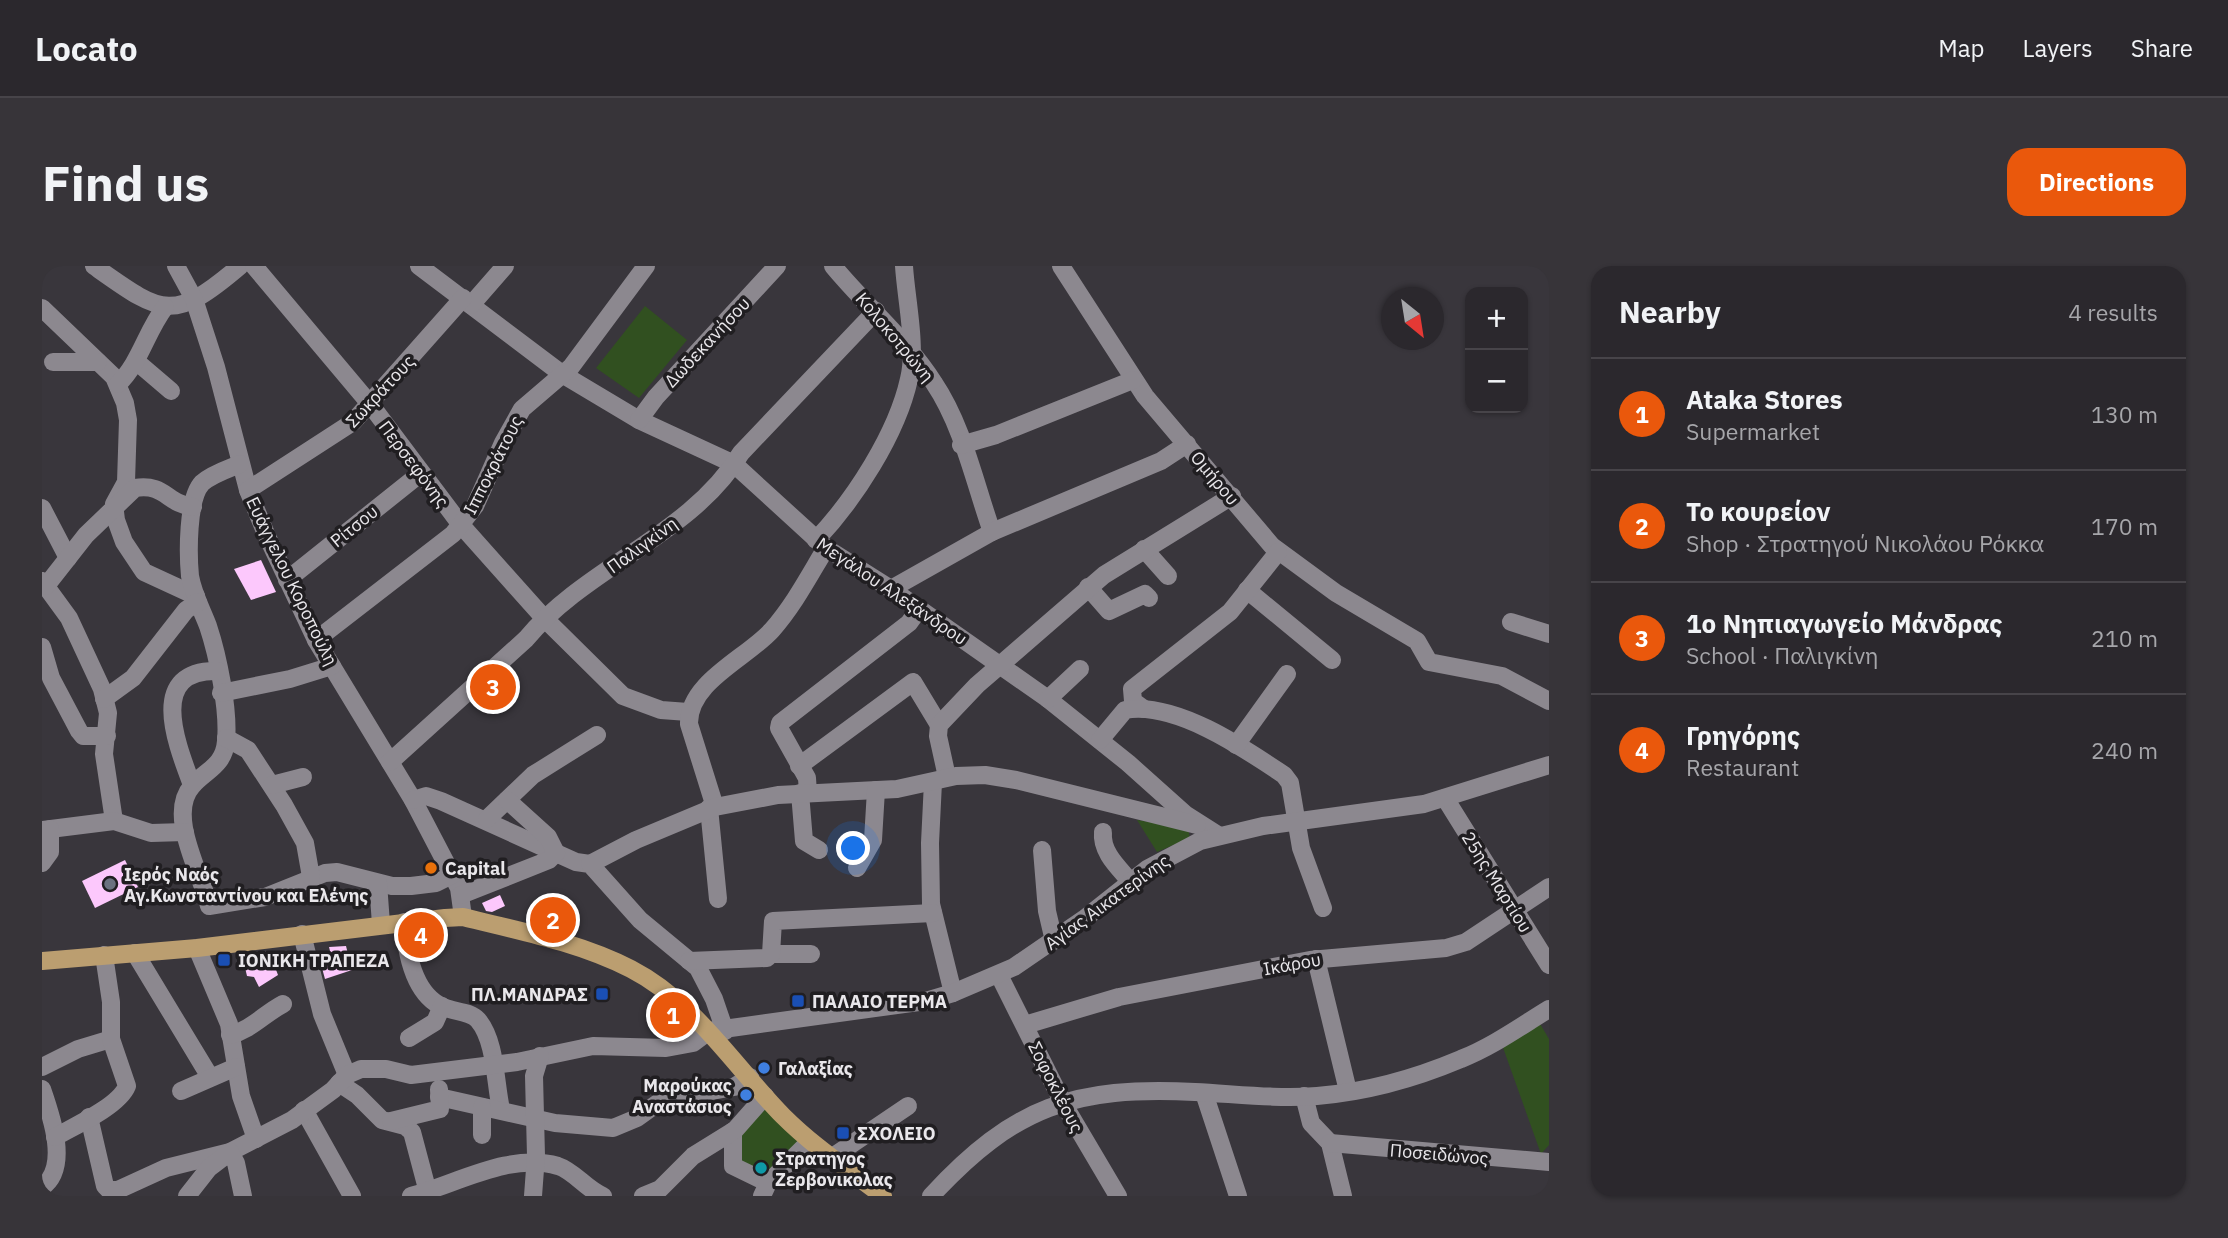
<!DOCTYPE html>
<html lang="en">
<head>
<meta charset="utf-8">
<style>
  body { margin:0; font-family:"IBM Plex Sans",sans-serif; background:#373439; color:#f1f3f6 }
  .controls { position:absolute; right:21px; top:21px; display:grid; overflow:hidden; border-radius:14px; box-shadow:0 2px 5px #0004 }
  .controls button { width:63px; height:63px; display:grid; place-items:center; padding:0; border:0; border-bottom:2px solid #474449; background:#2b282d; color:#f1f3f6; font:35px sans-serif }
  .compass { position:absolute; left:1339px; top:21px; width:63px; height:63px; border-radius:50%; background:#2b282d; box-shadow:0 2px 5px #0004; rotate:150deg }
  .you { position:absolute; left:812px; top:583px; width:24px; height:24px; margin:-18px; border:5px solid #fff; border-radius:50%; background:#1a73e8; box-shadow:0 0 0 10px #1a73e833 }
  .badge { display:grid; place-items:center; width:46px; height:46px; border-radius:50%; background:#ea580c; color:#fff; font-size:23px; font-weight:700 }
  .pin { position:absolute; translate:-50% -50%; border:4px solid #fff; box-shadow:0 2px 7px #0006 }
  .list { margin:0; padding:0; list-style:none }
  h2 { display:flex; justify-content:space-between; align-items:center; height:91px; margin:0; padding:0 28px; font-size:30px }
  h2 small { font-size:23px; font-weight:400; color:#a6a6aa }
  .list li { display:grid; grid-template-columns:46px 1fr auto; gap:21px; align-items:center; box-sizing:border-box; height:112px; padding:0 28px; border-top:2px solid #474449 }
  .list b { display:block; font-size:26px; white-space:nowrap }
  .list p { margin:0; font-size:23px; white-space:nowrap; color:#a6a6aa }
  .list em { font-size:23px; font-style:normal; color:#a6a6aa }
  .map { position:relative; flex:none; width:1507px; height:930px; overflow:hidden; border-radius:21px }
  header { display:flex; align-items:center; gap:42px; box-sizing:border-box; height:98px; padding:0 35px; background:#2b282d; border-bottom:2px solid #474449 }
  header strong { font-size:33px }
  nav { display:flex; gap:38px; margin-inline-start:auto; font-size:24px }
  .intro { display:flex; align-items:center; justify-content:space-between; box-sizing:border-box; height:168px; padding:0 42px }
  h1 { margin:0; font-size:49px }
  .button { padding:18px 32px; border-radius:21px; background:#ea580c; color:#fff; font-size:24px; font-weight:700 }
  main { display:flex; gap:42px; padding:0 42px }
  aside { flex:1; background:#2b282d; border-radius:21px; box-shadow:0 2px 5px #0004 }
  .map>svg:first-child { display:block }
  .green { fill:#315020 }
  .building { fill:#fcc8fc }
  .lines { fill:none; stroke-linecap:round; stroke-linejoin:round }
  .minor { stroke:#8c888f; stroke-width:18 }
  .major { stroke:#bb9e70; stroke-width:18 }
  .food-dot { fill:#e8710a; stroke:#201e21; stroke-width:2.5 }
  .worship-dot { fill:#6b7280; stroke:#201e21; stroke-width:2.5 }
  .transit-dot { fill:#1a4fb4; stroke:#201e21; stroke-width:2.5 }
  .shop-dot { fill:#3f7fe0; stroke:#201e21; stroke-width:2.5 }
  .culture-dot { fill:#0f9aa8; stroke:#201e21; stroke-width:2.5 }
  .labels { text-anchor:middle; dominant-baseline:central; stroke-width:7; stroke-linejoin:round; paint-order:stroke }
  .street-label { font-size:18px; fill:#e9e7eb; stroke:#201e21 }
  .poi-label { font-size:18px; font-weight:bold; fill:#e9e7eb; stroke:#201e21; text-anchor:start }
</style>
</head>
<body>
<header>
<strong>Locato</strong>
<nav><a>Map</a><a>Layers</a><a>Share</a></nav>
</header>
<div class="intro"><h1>Find us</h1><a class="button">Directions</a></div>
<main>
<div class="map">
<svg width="1507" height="930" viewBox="0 0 1507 930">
  <rect width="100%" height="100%" fill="#39363c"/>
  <g class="green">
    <polygon points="603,40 645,74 597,132 554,102"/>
    <polygon points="1095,554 1146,562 1148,572 1115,586"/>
    <polygon points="1497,756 1507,773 1507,879 1499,888 1459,776"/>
    <polygon points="724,841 758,877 725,911 697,896 696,873"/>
  </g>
  <g class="building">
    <polygon points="219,294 234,326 209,334 192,303"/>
    <polygon points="83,594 96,621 53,642 40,615"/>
    <polygon points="458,629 463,640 450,646 444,645 440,637"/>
    <polygon points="304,680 310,704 283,713 280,702 289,689 287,681"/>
    <polygon points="227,685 236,709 217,721 212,711 205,710 200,689"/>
  </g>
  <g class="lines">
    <g class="minor">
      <path d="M52 0C120 48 130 58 198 0"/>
      <polyline points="134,0 152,33 174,101 206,224 224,268 274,374 371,534 417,622 421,651"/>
      <polyline points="212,0 328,138 419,259 502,352 581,430 619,444 646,446"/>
      <polyline points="377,0 520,108 597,154 692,198 784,282 849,323 1006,433 1086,497 1143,548 1176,569"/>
      <path d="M791 0C824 40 864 73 892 117 921 160 933 218 950 266"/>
      <polyline points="1019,0 1103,130 1230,280 1294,327 1375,375 1387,396 1460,410 1507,435"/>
      <polyline points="429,39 463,0"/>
      <polyline points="0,42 72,111 83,137 86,154 84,216 72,238 74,254 82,276 102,306 154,330"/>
      <polyline points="11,96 56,96"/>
      <polyline points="95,96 129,125"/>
      <path d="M76 118C98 97 104 66 123 41"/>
      <polyline points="597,154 614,131 735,0"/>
      <polyline points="919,179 954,169 1091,114"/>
      <path d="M198 198C186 203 170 208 160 217 145 233 146 289 148 310 151 328 160 344 166 360 176 390 187 444 184 475 182 500 164 504 150 520 124 549 160 609 167 640L223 631 283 607 295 606 350 620H369L394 617 410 609"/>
      <polyline points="206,224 311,156 421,32"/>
      <polyline points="0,242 26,292"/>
      <path d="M774 274C812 234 855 168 867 113 875 81 864 33 862 0"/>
      <polyline points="1102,283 1126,310"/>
      <polyline points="245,314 379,207"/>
      <polyline points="0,315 27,352 60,423 66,447 62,488 72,555"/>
      <path d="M4 320 44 269 93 222C123 217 125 238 151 241"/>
      <polyline points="1046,321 1067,345 1103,328 1107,332"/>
      <polyline points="849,323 950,266 1119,195 1145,178"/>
      <polyline points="1205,324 1290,394"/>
      <polyline points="1469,356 1507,368"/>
      <polyline points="274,374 411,268 433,240 461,177 480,143 529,101 604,0"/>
      <polyline points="0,381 9,412 37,465 41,470 65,470"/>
      <polyline points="179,427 248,413 290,400"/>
      <polyline points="62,433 91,412 144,344 156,336"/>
      <polyline points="1006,433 1038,403"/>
      <polyline points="1102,443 1091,435 1090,423 1188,346 1236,286"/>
      <polyline points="184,472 206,484 242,539 263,577 269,611"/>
      <path d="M1058 474 1083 444C1133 435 1202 482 1242 509L1248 517 1259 582 1281 642"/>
      <polyline points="1194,479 1245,408"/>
      <path d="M348 496 484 373C545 300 649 269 699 187L834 45"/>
      <polyline points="757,500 871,416 897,459"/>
      <polyline points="905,511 896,470 897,459 935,419 1062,309 1190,230"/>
      <polyline points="891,516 888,577 889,638 911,727"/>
      <path d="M150 519C135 479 104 403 176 405"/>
      <polyline points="230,519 261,511"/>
      <polyline points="758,527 762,575 777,584"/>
      <polyline points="766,527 765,512 737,462 738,457 867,357 877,343"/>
      <polyline points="1403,532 1507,699"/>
      <polyline points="371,534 384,530 399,535 534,596 548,598 598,654 656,702 672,733 683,765"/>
      <path d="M673 541 647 458C646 416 705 392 730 364 752 339 767 310 784 282"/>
      <polyline points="667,542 676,633"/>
      <polyline points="445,553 491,509 555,469"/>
      <polyline points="0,564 72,555 109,567 143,566"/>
      <path d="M1061 566C1059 586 1076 601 1088 615"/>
      <polyline points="1000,584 1005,645 1012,675"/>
      <polyline points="0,597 8,586 8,563"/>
      <polyline points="548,598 594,574 673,541 736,529 855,523 914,510 943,509 974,514 1155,559"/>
      <polyline points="815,602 831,574 834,524"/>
      <polyline points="336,617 339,658"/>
      <polyline points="419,629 507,594 514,587 506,571 465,534"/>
      <path d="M362 656C364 684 371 728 401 741 412 746 428 745 436 754 454 775 453 817 459 843"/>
      <polyline points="260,668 280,748 305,809"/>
      <polyline points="155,682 187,758 199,830 214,873"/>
      <polyline points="93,687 168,811"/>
      <polyline points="729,688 769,688"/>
      <polyline points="1274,693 1306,825"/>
      <polyline points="647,695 725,692 729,688 731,655 891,647"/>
      <polyline points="957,709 1021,837 1076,930"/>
      <polyline points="983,759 1077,731 1268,694 1404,682 1424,676 1507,621"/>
      <path d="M188 769C209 764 222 748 241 738"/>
      <polyline points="367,772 393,756 400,740"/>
      <polyline points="0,801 36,783 69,773"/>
      <polyline points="297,817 315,829 340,854 363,860 370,866 387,930"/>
      <path d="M0 823C9 849 28 902 0 921"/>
      <polyline points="139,825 194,801"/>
      <polyline points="1162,827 1196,930"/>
      <polyline points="1262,830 1269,857 1288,877 1301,930"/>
      <polyline points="397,831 513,857 571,862 595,852 620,834 692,821 708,811"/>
      <polyline points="440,841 440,869"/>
      <polyline points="262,844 310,930"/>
      <polyline points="47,851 63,920 67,924 76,924 124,902 188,886 250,854 291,824 305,809 319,803 344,803 369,809 475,796 551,780 624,782 651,777 667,765 884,735 911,727 972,701 1042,653 1105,603 1158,575 1221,560 1382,538 1507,499"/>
      <polyline points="349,855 398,843 397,823"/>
      <polyline points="691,865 691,900 726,917"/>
      <path d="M13 871C33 860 77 840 85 820L69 773V736L62 689"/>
      <polyline points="1288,877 1507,896"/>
      <polyline points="789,892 866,840"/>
      <polyline points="145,930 167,902 188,886 194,897 201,930"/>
      <path d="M369 930C415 918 467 886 516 900 532 905 544 923 561 930"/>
      <polyline points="491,930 494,890 492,810 498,790"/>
      <polyline points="601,930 618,923 651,890 693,864 723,830"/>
      <polyline points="720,930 726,917 768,875"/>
      <path d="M889 930C972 840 1032 820 1153 826 1194 828 1234 833 1275 830 1324 826 1374 812 1419 793 1450 781 1479 760 1507 743"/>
    </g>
    <path class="major" d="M0 695 155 682 403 652 421 651C477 665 536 676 589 703 653 736 692 800 741 850 772 881 807 904 841 930"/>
  </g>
  <circle class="food-dot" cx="389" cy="602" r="7"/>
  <circle class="worship-dot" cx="68" cy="618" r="7"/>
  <g class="transit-dot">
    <rect x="175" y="687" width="14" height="14" rx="3.5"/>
    <rect x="553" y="721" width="14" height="14" rx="3.5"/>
    <rect x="749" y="728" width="14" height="14" rx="3.5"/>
    <rect x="794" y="860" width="14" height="14" rx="3.5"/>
  </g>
  <g class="shop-dot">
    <circle cx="722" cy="802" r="7"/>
    <circle cx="704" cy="829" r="7"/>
  </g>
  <circle class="culture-dot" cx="719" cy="902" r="7"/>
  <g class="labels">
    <g class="street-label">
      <text transform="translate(853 71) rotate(50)">Κολοκοτρώνη</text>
      <text transform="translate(665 76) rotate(-47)">Δωδεκανήσου</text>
      <text transform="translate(338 125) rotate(-47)">Σωκράτους</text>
      <text transform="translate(372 198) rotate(53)">Περσεφόνης</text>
      <text transform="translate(451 199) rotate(-63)">Ιπποκράτους</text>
      <text transform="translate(1173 212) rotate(50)">Ομήρου</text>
      <text transform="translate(312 260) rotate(-39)">Ρίτσου</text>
      <text transform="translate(600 279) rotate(-36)">Παλιγκίνη</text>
      <text transform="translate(250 315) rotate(64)">Ευάγγελου Κοροπούλη</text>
      <text transform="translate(850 325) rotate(34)">Μεγάλου Αλεξάνδρου</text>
      <text transform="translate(1455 616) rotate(58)">25ης Μαρτίου</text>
      <text transform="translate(1065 636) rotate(-36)">Αγίας Αικατερίνης</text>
      <text transform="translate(1250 698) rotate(-10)">Ικάρου</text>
      <text transform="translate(1014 821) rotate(63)">Σοφοκλέους</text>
      <text transform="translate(1397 888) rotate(5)">Ποσειδώνος</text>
    </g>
    <g class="poi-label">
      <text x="403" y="602">Capital</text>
      <text x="82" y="608">Ιερός Ναός<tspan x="82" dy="21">Αγ.Κωνσταντίνου και Ελένης</tspan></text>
      <text x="196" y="694">ΙΟΝΙΚΗ ΤΡΑΠΕΖΑ</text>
      <text x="546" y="728" text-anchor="end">ΠΛ.ΜΑΝΔΡΑΣ</text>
      <text x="770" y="735">ΠΑΛΑΙΟ ΤΕΡΜΑ</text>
      <text x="736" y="802">Γαλαξίας</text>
      <text x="690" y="819" text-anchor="end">Μαρούκας<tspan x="690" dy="21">Αναστάσιος</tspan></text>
      <text x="815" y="867">ΣΧΟΛΕΙΟ</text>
      <text x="733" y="892">Στρατηγος<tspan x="733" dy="21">Ζερβονικολας</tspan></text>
    </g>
  </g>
</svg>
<div class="controls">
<button>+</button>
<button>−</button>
</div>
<svg class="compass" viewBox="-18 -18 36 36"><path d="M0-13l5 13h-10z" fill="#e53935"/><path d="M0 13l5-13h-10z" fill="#a6a6aa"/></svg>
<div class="you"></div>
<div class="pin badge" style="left:631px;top:749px">1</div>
<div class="pin badge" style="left:511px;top:654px">2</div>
<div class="pin badge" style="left:451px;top:421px">3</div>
<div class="pin badge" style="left:379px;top:669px">4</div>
</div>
<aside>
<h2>Nearby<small>4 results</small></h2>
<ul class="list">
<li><span class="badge">1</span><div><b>Ataka Stores</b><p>Supermarket</p></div><em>130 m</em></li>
<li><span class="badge">2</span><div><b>Το κουρείον</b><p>Shop · Στρατηγού Νικολάου Ρόκκα</p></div><em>170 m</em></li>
<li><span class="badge">3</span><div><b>1ο Νηπιαγωγείο Μάνδρας</b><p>School · Παλιγκίνη</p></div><em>210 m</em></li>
<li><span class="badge">4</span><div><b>Γρηγόρης</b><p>Restaurant</p></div><em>240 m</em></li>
</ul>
</aside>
</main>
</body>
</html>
